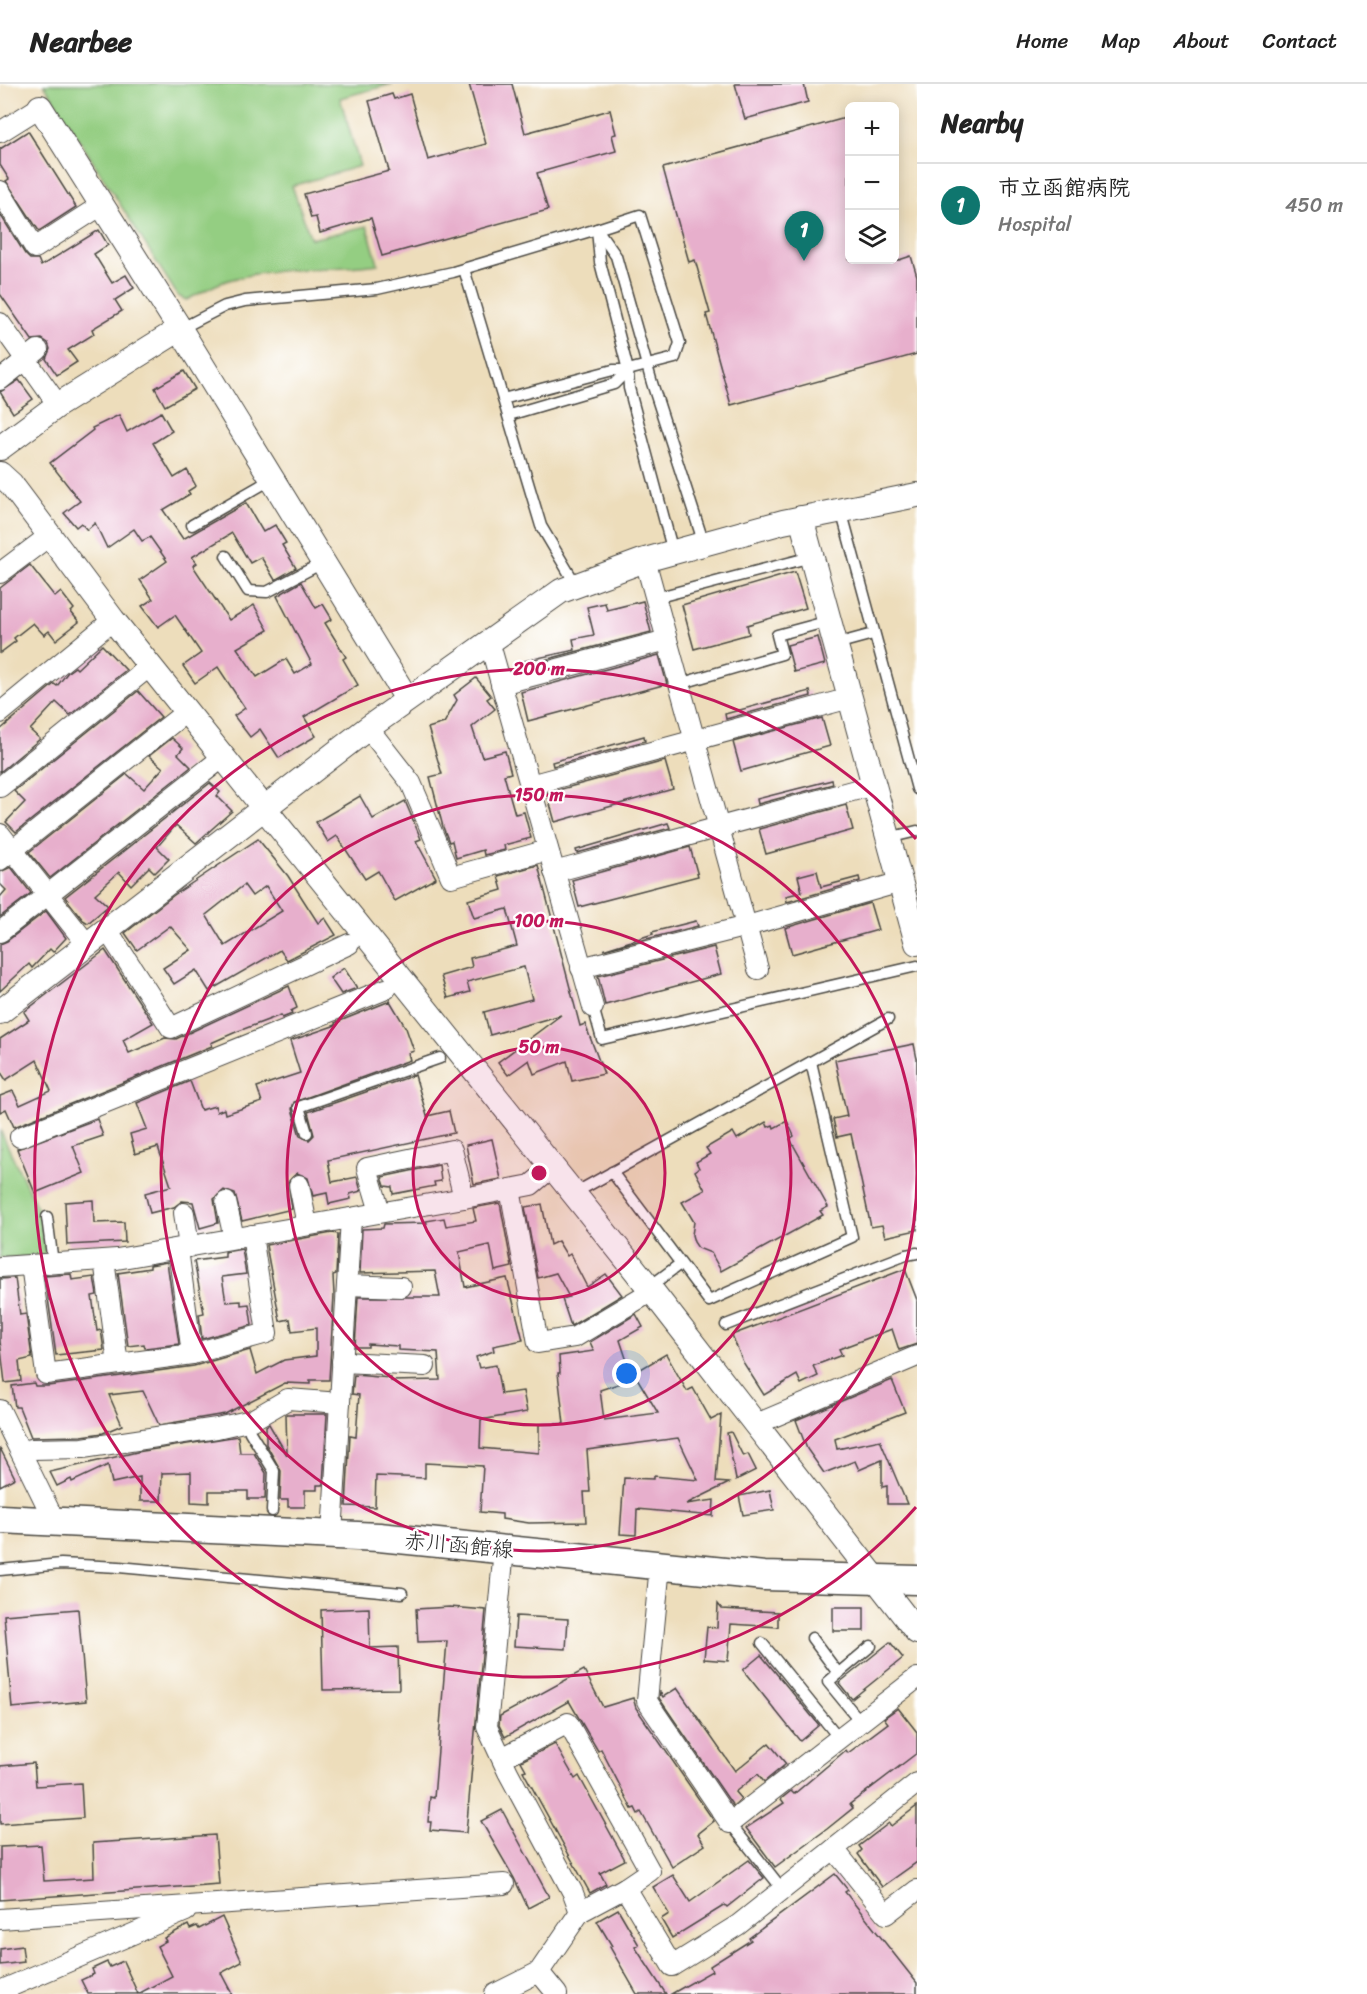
<!DOCTYPE html>
<html lang="en">
<head>
<meta charset="utf-8">
<style>
  body { margin:0; font-family:Sriracha,"Klee One",sans-serif; background:#f2f2f2; color:#222 }
  .controls { position:absolute; right:18px; top:18px; display:grid; overflow:hidden; border-radius:9px; box-shadow:0 3px 15px #0003 }
  .controls button { width:54px; height:54px; display:grid; place-items:center; padding:0; border:0; border-bottom:2px solid #e0e0e0; background:#fff; color:#222; font:30px sans-serif }
  .you { position:absolute; left:627px; top:1290px; width:21px; height:21px; margin:-15px; border:4px solid #fff; border-radius:50%; background:#1a73e8; box-shadow:0 0 0 9px #1a73e833 }
  .badge { display:grid; place-items:center; width:39px; height:39px; border-radius:50%; background:#0f766e; color:#fff; font-size:20px; font-weight:700 }
  .pin { position:absolute; translate:-50% -50px; filter:drop-shadow(0 2px 3px #0008) }
  .pin::after { content:''; position:absolute; top:32px; width:21px; height:18px; background:inherit; clip-path:polygon(0 0,100% 0,50% 100%) }
  .list { margin:0; padding:0; list-style:none }
  h2 { display:flex; justify-content:space-between; align-items:center; height:78px; margin:0; padding:0 24px; font-size:26px }
  h2 small { font-size:20px; font-weight:400; color:#767676 }
  .list li { display:grid; grid-template-columns:39px 1fr auto; gap:18px; align-items:center; box-sizing:border-box; height:84px; padding:0 24px; border-top:2px solid #e0e0e0 }
  .list b { display:block; font-size:22px; white-space:nowrap }
  .list p { margin:0; font-size:20px; white-space:nowrap; color:#767676 }
  .list em { font-size:20px; font-style:normal; color:#767676 }
  .icon { flex:none; width:33px; height:33px; fill:none; stroke:currentColor; stroke-width:2; stroke-linecap:round; stroke-linejoin:round }
  .map { position:relative; flex:none; width:917px; height:1910px; overflow:hidden }
  header { display:flex; align-items:center; gap:36px; box-sizing:border-box; height:84px; padding:0 30px; background:#fff; border-bottom:2px solid #e0e0e0 }
  header strong { font-size:28px }
  nav { display:flex; gap:33px; margin-inline-start:auto; font-size:21px }
  main { display:flex }
  aside { flex:1; background:#fff }
  .map>svg:first-child { display:block }
  .green { fill:#94ce82; stroke:#607c56; stroke-width:1.5 }
  .building { fill:#e7afcc; fill-rule:evenodd }
  .lines { fill:none; stroke-linecap:round; stroke-linejoin:round }
  .service-casing { stroke:#484641; stroke-width:13 }
  .minor-casing { stroke:#484641; stroke-width:22 }
  .tertiary-casing { stroke:#484641; stroke-width:26 }
  .secondary-casing { stroke:#484641; stroke-width:31 }
  .service { stroke:#fff; stroke-width:10 }
  .minor { stroke:#fff; stroke-width:20 }
  .tertiary { stroke:#fff; stroke-width:24 }
  .secondary { stroke:#fff; stroke-width:28 }
  .ring { fill:none; stroke:#c2185b; stroke-width:3 }
  .labels { text-anchor:middle; dominant-baseline:central; stroke-width:4.5; stroke-linejoin:round; paint-order:stroke }
  .street-label { font-size:22px; fill:#2b2b2b; stroke:#fff }
  .centre { fill:#c2185b; stroke:#fff; stroke-width:3 }
  .ring-label { font-size:18px; text-anchor:middle; font-weight:bold; fill:#c2185b; stroke:#fff; stroke-width:4.5; stroke-linejoin:round; paint-order:stroke }
</style>
</head>
<body>
<header>
<strong>Nearbee</strong>
<nav><a>Home</a><a>Map</a><a>About</a><a>Contact</a></nav>
</header>
<main>
<div class="map">
<svg width="917" height="1910" viewBox="0 0 917 1910">
  <rect width="100%" height="100%" fill="#fff"/>
  <filter id="ink" filterUnits="userSpaceOnUse"><feTurbulence type="fractalNoise" baseFrequency=".0167" numOctaves="2"/><feDisplacementMap in="SourceGraphic" scale="12" xChannelSelector="R" yChannelSelector="G"/><feConvolveMatrix kernelMatrix="1 2 1 2 8 2 1 2 1" color-interpolation-filters="sRGB"/></filter>
  <filter id="wash" filterUnits="userSpaceOnUse"><feTurbulence type="fractalNoise" baseFrequency=".008" numOctaves="4" result="noise"/><feDisplacementMap in="SourceGraphic" scale="24" xChannelSelector="R" yChannelSelector="G"/><feGaussianBlur stdDeviation="1.35" result="paint"/><feColorMatrix in="noise" values="0 0 0 0 0 0 0 0 0 0 0 0 0 0 0 0 0 1.4 0 .05"/><feComposite in="paint" operator="in"/></filter>
  <g filter="url(#wash)">
    <rect width="100%" height="100%" fill="#edddbb"/>
    <g class="green">
      <path d="M44 0H392L340 14 360 82 292 102 311 155 367 142 378 180C329 187 276 182 229 196 214 200 200 210 186 216L178 212Z"/>
      <polygon points="0,1046 40,1130 46,1172 0,1174"/>
    </g>
    <g id="blocks">
      <g class="building">
        <polygon points="469,0 512,0 525,49 610,26 616,50 612,51 616,67 537,89 548,126 382,172 371,134 320,149 316,133 311,134 304,110 389,87 369,17 392,10 394,15 410,10 428,76 486,60"/>
        <polygon points="735,0 804,0 808,18 745,35"/>
        <polygon points="849,33 849,176 899,176 911,172 917,192 917,270 731,321 706,230 710,229 695,176 689,178 663,84"/>
        <polygon points="28,47 76,123 39,147 6,97 9,95 0,81 0,65"/>
        <polygon points="0,130 25,170 30,175 38,175 41,182 99,146 108,161 94,170 112,199 126,191 134,204 115,216 122,227 92,245 94,250 68,266 77,278 57,291 46,275 50,265 48,259 42,255 32,256 0,210"/>
        <polygon points="184,287 195,305 165,322 155,304"/>
        <polygon points="19,296 33,315 13,329 0,308"/>
        <polygon points="161,328 172,347 153,359 174,394 187,386 196,402 188,407 190,410 163,426 183,455 246,419 263,448 275,441 286,459 282,461 296,484 275,496 261,473 250,479 232,449 192,473 197,479 193,482 229,536 254,521 268,546 237,564 257,593 286,575 295,590 312,580 277,512 301,498 316,524 323,520 332,535 325,539 346,573 343,575 358,601 304,633 316,652 279,674 260,645 250,653 234,632 245,624 218,583 195,599 183,582 201,569 175,531 158,543 142,522 153,515 140,496 167,477 150,453 142,457 134,445 107,464 95,439 87,446 81,439 76,443 64,429 80,417 50,379 93,346 92,344 119,331 127,348"/>
        <polygon points="30,481 55,513 61,508 74,525 71,528 79,538 56,556 49,547 44,551 33,539 14,554 16,557 0,569 0,504"/>
        <polygon points="795,488 806,524 747,541 749,550 694,565 682,521"/>
        <polygon points="643,517 651,548 525,581 524,577 575,566 573,555 594,551 587,523 605,519 607,526"/>
        <polygon points="818,553 825,580 794,588 787,561"/>
        <polygon points="102,561 126,586 70,631 56,618 30,646 40,655 0,688 0,646 54,600 57,602 68,588 75,583 77,585"/>
        <polygon points="659,571 667,600 528,637 521,608"/>
        <polygon points="476,594 491,612 487,615 495,625 472,643 482,673 505,667 511,689 504,691 515,730 524,728 531,754 504,761 505,766 484,771 483,766 456,774 452,757 449,758 443,743 430,693 442,690 428,644 444,639 457,616 454,611"/>
        <polygon points="138,607 161,633 16,748 6,738 25,718 14,707"/>
        <polygon points="810,607 811,612 726,635 725,630"/>
        <polygon points="822,634 830,662 741,687 733,658"/>
        <polygon points="644,652 645,657 553,682 552,678"/>
        <polygon points="172,654 183,664 178,670 191,683 50,794 29,768 127,690 144,705 163,684 149,672"/>
        <polygon points="665,677 673,705 555,738 547,709"/>
        <polygon points="832,696 833,700 758,720 757,715"/>
        <polygon points="210,699 220,708 217,712 232,727 196,759 176,741 157,763 169,775 155,789 149,783 131,801 119,788 95,810 108,822 88,839 83,836 65,813"/>
        <polygon points="360,712 373,735 405,717 421,755 416,757 436,794 395,817 378,787 365,795 337,752 328,758 316,738"/>
        <polygon points="846,721 853,746 766,770 759,745"/>
        <polygon points="668,739 670,744 577,769 576,766"/>
        <path d="M258 755 288 792 318 839 325 834 336 851 287 876 280 866 209 907 196 886 174 900 163 884 191 866 170 842 137 866 125 849 174 811ZM244 801 252 812 266 802 282 827 225 862 206 831Z"/>
        <polygon points="690,763 698,792 579,823 572,796"/>
        <polygon points="538,781 580,942 585,940 604,990 572,997 567,977 534,990 529,976 508,991 498,978 561,931 490,951 484,928 532,915 524,883 467,898 470,908 448,914 441,892 472,883 470,874 517,862 507,825 474,834 468,816 502,806 498,792"/>
        <polygon points="11,783 31,809 0,833 0,813 6,806 0,800 0,788"/>
        <polygon points="817,787 821,803 859,793 860,797 787,818 786,812 802,808 798,792"/>
        <polygon points="870,819 878,846 792,870 785,844"/>
        <polygon points="46,827 66,854 53,868 50,865 32,884 29,880 0,907 0,860 7,857"/>
        <polygon points="696,837 698,842 603,866 653,850 652,848"/>
        <polygon points="714,863 721,890 605,921 598,892"/>
        <polygon points="105,866 153,939 123,956 129,969 165,954 176,955 289,902 297,924 291,927 292,930 282,934 281,931 236,948 211,959 212,962 14,1043 6,1025 0,1028 0,1012 13,1007 20,1021 51,1007 37,976 6,996 0,987 0,955 29,936 24,928"/>
        <polygon points="344,884 357,904 341,910 330,894"/>
        <polygon points="390,917 406,944 414,967 408,969 410,976 294,1018 292,1025 300,1052 309,1056 314,1051 308,1028 415,991 427,1032 449,1027 454,1049 328,1076 332,1098 357,1093 361,1107 350,1110 351,1115 329,1120 327,1109 313,1112 308,1094 297,1089 288,1098 292,1125 242,1137 235,1110 224,1106 214,1115 218,1139 200,1144 193,1118 182,1117 174,1123 150,1129 145,1109 171,1102 158,1063 135,1070 130,1050 147,1045 137,1019 190,997 201,1026 215,1022 217,1028 224,1025 225,1030 262,1018 257,1003 300,989 290,957 336,941 335,939"/>
        <polygon points="914,960 917,975 917,1146 885,1153 882,1141 871,1143 851,1050 837,1053 833,1035 847,1032 835,976"/>
        <polygon points="97,1035 103,1052 73,1062 84,1089 35,1109 17,1065"/>
        <polygon points="787,1037 794,1052 790,1055 828,1123 820,1127 823,1131 721,1187 711,1169 698,1164 694,1158 692,1151 694,1138 682,1118 705,1106 695,1087 699,1084 696,1078 710,1070 706,1064 733,1048 737,1055 766,1038 768,1043 773,1041 774,1044"/>
        <polygon points="492,1055 501,1095 474,1100 466,1061"/>
        <polygon points="439,1081 441,1097 434,1098 435,1102 393,1110 392,1103 385,1102 382,1093"/>
        <polygon points="93,1116 94,1139 124,1138 125,1158 67,1161 65,1118"/>
        <polygon points="500,1119 512,1183 495,1187 490,1161 459,1168 465,1203 507,1194 523,1256 493,1262 494,1267 476,1273 479,1284 496,1281 501,1310 523,1307 527,1328 481,1336 480,1364 539,1369 539,1340 564,1340 558,1289 560,1289 559,1272 594,1267 590,1258 636,1230 643,1243 620,1256 633,1295 600,1306 604,1336 658,1329 634,1289 666,1270 687,1307 693,1304 711,1336 721,1331 716,1398 729,1399 686,1420 714,1416 713,1432 637,1425 636,1451 620,1450 624,1394 654,1395 654,1392 698,1396 678,1354 587,1366 590,1408 584,1408 586,1438 529,1439 502,1435 502,1430 480,1428 483,1382 425,1379 425,1394 376,1392 375,1423 346,1422 350,1352 356,1353 359,1311 352,1310 354,1291 391,1294 391,1297 440,1296 438,1268 398,1266 398,1262 368,1260 368,1263 355,1263 358,1213 440,1213 435,1187 360,1189 362,1145 383,1144 384,1140 427,1139 426,1137 444,1134 446,1142 476,1137 473,1124"/>
        <polygon points="542,1120 550,1161 558,1157 567,1172 570,1170 587,1203 606,1190 622,1211 571,1242 562,1215 569,1213 556,1189 538,1194 525,1123"/>
        <polygon points="332,1149 338,1150 336,1190 333,1191 334,1211 329,1296 310,1296 310,1300 285,1299 225,1330 159,1341 143,1307 109,1311 122,1341 103,1349 82,1352 31,1353 19,1323 15,1323 12,1302 34,1299 35,1302 48,1302 194,1282 250,1266 257,1290 284,1276 316,1272 316,1244 292,1247 290,1235 280,1237 266,1161"/>
        <polygon points="242,1165 246,1190 222,1193 226,1218 241,1217 241,1221 249,1220 252,1241 202,1255 199,1230 204,1229 194,1177 225,1173 225,1168"/>
        <polygon points="167,1178 179,1260 145,1264 144,1260 128,1262 118,1189 150,1184 150,1181"/>
        <polygon points="905,1185 917,1216 917,1260 899,1266 892,1245 839,1265 842,1271 813,1282 818,1292 801,1300 797,1291 764,1311 743,1278 732,1251"/>
        <polygon points="71,1190 72,1196 94,1193 97,1211 92,1212 97,1247 101,1246 104,1266 56,1271 45,1192"/>
        <polygon points="15,1194 20,1231 26,1230 32,1274 19,1277 21,1297 5,1299 0,1257 0,1195"/>
        <polygon points="892,1296 905,1328 835,1355 837,1365 880,1356 907,1420 887,1420 887,1402 882,1403 882,1376 859,1386 855,1377 824,1389 807,1365 796,1336"/>
        <polygon points="286,1330 327,1330 323,1401 317,1401 317,1406 305,1406 305,1423 288,1423 288,1416 280,1416 281,1387 266,1360 266,1342 269,1340 287,1371"/>
        <polygon points="731,1348 743,1372 748,1370 756,1386 736,1396 727,1349"/>
        <polygon points="238,1352 240,1369 254,1369 266,1389 265,1415 248,1415 248,1407 209,1407 209,1419 191,1418 191,1388 162,1389 161,1417 140,1417 140,1393 112,1399 108,1381 72,1398 71,1395 57,1402 50,1388 137,1368"/>
        <polygon points="0,1364 15,1394 0,1402"/>
        <polygon points="770,1406 774,1426 743,1431 739,1412"/>
        <polygon points="718,1520 722,1525 778,1528 778,1543 731,1540 728,1577 704,1575 707,1543 717,1544"/>
        <polygon points="450,1523 486,1526 466,1749 430,1746 431,1738 428,1738 430,1713 434,1714 447,1557 418,1558 416,1525"/>
        <rect x="833" y="1523" width="31" height="24"/>
        <polygon points="369,1524 370,1564 398,1563 399,1605 323,1606 321,1526"/>
        <polygon points="78,1525 86,1617 12,1624 4,1531"/>
        <polygon points="516,1532 568,1535 566,1565 514,1562"/>
        <polygon points="890,1558 903,1574 852,1615 839,1599"/>
        <polygon points="761,1571 819,1641 800,1657 743,1586"/>
        <polygon points="584,1586 603,1623 633,1614 636,1624 714,1737 698,1750 705,1761 672,1783 641,1728 638,1730 635,1724 632,1725 601,1665 598,1667 569,1617 505,1653 499,1641 500,1632"/>
        <polygon points="677,1604 735,1687 769,1659 786,1680 764,1698 758,1690 735,1708 741,1715 733,1722 659,1614 660,1608 663,1613"/>
        <polygon points="898,1624 917,1648 917,1669 850,1720 853,1724 827,1745 775,1783 746,1744 784,1719 781,1715 791,1707 794,1710 846,1666 848,1669 888,1639 884,1634"/>
        <polygon points="555,1660 575,1695 579,1692 625,1776 600,1789 606,1800 590,1809 523,1687 526,1686 521,1677"/>
        <polygon points="34,1679 36,1702 81,1699 83,1734 0,1740 0,1682"/>
        <polygon points="917,1722 917,1778 882,1803 858,1770 862,1766 859,1762 889,1739 891,1742"/>
        <polygon points="502,1726 549,1813 528,1824 514,1794 481,1737"/>
        <polygon points="215,1751 219,1800 0,1816 0,1763 41,1761 44,1797 94,1794 93,1759"/>
        <polygon points="749,1776 764,1794 727,1823 725,1821 672,1854 661,1835 669,1830 653,1803 673,1791 690,1818"/>
        <polygon points="835,1790 848,1806 845,1808 917,1899 917,1910 671,1910 712,1887 710,1882 751,1856 749,1854"/>
        <polygon points="618,1825 639,1861 635,1863 666,1910 637,1910 610,1863 612,1862 597,1837"/>
        <polygon points="222,1833 242,1878 221,1889 232,1910 88,1910 81,1896 94,1890 92,1885 107,1878 110,1883 123,1877 138,1910 172,1892 157,1862 166,1857 164,1854 188,1841 190,1845 197,1842 199,1845"/>
        <polygon points="22,1862 24,1878 0,1881 0,1865"/>
      </g>
    </g>
  </g>
  <g filter="url(#ink)">
    <use href="#blocks" fill-opacity="0" stroke="#484641" stroke-width="1.5"/>
    <g class="lines">
      <defs>
        <g id="service">
          <polyline points="464,185 541,442 576,501"/>
          <polyline points="180,245 225,222 245,217 377,205 453,188 597,145 616,172 652,299 704,460"/>
          <polyline points="503,315 613,286 628,286 675,274 680,259 640,131 597,145 600,178 628,286 629,304 673,468"/>
          <polyline points="509,331 614,300 628,286"/>
          <polyline points="841,426 917,705"/>
          <polyline points="192,441 272,395"/>
          <polyline points="226,472 248,507 267,508 324,478"/>
          <polyline points="655,514 811,473"/>
          <polyline points="836,560 873,550"/>
          <polyline points="679,600 782,570 777,551 829,537"/>
          <polyline points="888,754 917,747"/>
          <polyline points="593,923 602,955 917,882"/>
          <polyline points="307,1049 299,1023 440,974"/>
          <polyline points="612,1088 709,1217 852,1153 811,978"/>
          <polyline points="573,1110 888,935"/>
          <polyline points="47,1133 53,1179"/>
          <polyline points="649,1203 680,1180"/>
          <polyline points="726,1241 906,1171 917,1169"/>
          <polyline points="247,1337 250,1348 274,1387 272,1427"/>
          <polyline points="0,1486 61,1480 119,1483 402,1509"/>
          <polyline points="812,1554 838,1589"/>
          <polyline points="762,1559 839,1654"/>
          <polyline points="860,1637 828,1598 871,1562"/>
          <polyline points="730,1739 783,1806"/>
        </g>
        <g id="minor">
          <polyline points="0,48 40,23"/>
          <polyline points="0,107 35,164 100,122"/>
          <polyline points="0,239 58,321"/>
          <polyline points="0,296 38,266"/>
          <polyline points="645,476 758,885"/>
          <polyline points="0,489 49,452"/>
          <polyline points="489,557 593,923"/>
          <polyline points="501,600 667,556"/>
          <polyline points="0,629 113,536"/>
          <polyline points="368,644 411,699 451,793 548,766"/>
          <polyline points="530,701 850,614"/>
          <polyline points="0,703 150,582"/>
          <polyline points="0,750 86,859"/>
          <polyline points="0,776 186,628"/>
          <polyline points="554,788 874,701"/>
          <polyline points="106,844 171,944 349,860"/>
          <polyline points="0,848 222,674"/>
          <polyline points="581,884 747,842 901,798"/>
          <polyline points="20,1053 386,905"/>
          <polyline points="299,1101 307,1141"/>
          <polyline points="510,1105 538,1259 575,1253 652,1207"/>
          <polyline points="226,1118 234,1154"/>
          <polyline points="380,1128 367,1084 452,1066 464,1114"/>
          <polyline points="184,1129 189,1163"/>
          <polyline points="178,1165 192,1270"/>
          <polyline points="104,1176 118,1280"/>
          <polyline points="31,1181 46,1290 192,1270 267,1249 252,1151"/>
          <polyline points="0,1183 117,1175 464,1114 531,1101 551,1084"/>
          <polyline points="347,1201 401,1203"/>
          <polyline points="342,1278 425,1282"/>
          <polyline points="0,1326 55,1438"/>
          <polyline points="754,1341 917,1272"/>
          <polyline points="31,1365 83,1364 217,1344 252,1336 288,1315 340,1319"/>
          <polyline points="332,1451 351,1134"/>
          <polyline points="660,1481 647,1617 730,1739 917,1594"/>
          <polyline points="502,1674 568,1639 650,1787 625,1804 580,1828 573,1809 508,1688 487,1643 504,1465"/>
          <polyline points="834,1765 886,1830 917,1806"/>
          <polyline points="625,1804 672,1882 738,1841 917,1699"/>
          <polyline points="0,1835 504,1800"/>
          <polyline points="539,1888 557,1910"/>
          <polyline points="0,1907 186,1827"/>
          <polyline points="495,1910 539,1888 580,1828"/>
        </g>
        <g id="tertiary">
          <polyline points="40,23 180,245 407,615"/>
          <polyline points="0,364 58,321 180,245"/>
          <polyline points="0,390 11,400 113,536 652,1207 917,1548"/>
          <polyline points="801,434 917,859"/>
          <polyline points="0,928 368,644 561,507 645,476 783,438 917,411"/>
        </g>
        <polyline id="secondary" points="0,1435 379,1453 764,1492 917,1496"/>
      </defs>
      <use href="#service" class="service-casing"/>
      <use href="#minor" class="minor-casing"/>
      <use href="#tertiary" class="tertiary-casing"/>
      <use href="#secondary" class="secondary-casing"/>
      <use href="#service" class="service"/>
      <use href="#minor" class="minor"/>
      <use href="#tertiary" class="tertiary"/>
      <use href="#secondary" class="secondary"/>
    </g>
  </g>
  <circle cx="539" cy="1089" r="126" fill="#c2185b" fill-opacity=".12"/>
  <g class="ring">
    <circle cx="539" cy="1089" r="126"/>
    <circle cx="539" cy="1089" r="252"/>
    <circle cx="539" cy="1089" r="378"/>
    <path d="M916 1423A504 504 0 1 1 916 755"/>
  </g>
  <g class="labels">
    <g class="street-label">
      <text transform="translate(459 1461) rotate(5)">赤川函館線</text>
    </g>
  </g>
  <circle cx="539" cy="1089" r="9" class="centre"/>
  <g class="ring-label">
    <text x="539" y="591">200 m</text>
    <text x="539" y="717">150 m</text>
    <text x="539" y="843">100 m</text>
    <text x="539" y="969">50 m</text>
  </g>
</svg>
<div class="controls">
<button>+</button>
<button>−</button>
<button><svg class="icon" aria-label="layers" viewBox="0 0 24 24"><path d="M12 4l9 5-9 5-9-5zM3 14l9 5 9-5"/></svg></button>
</div>
<div class="you"></div>
<div class="pin badge" style="left:804px;top:177px">1</div>
</div>
<aside>
<h2>Nearby<small></small></h2>
<ul class="list">
<li><span class="badge">1</span><div><b>市立函館病院</b><p>Hospital</p></div><em>450 m</em></li>
</ul>
</aside>
</main>
</body>
</html>
